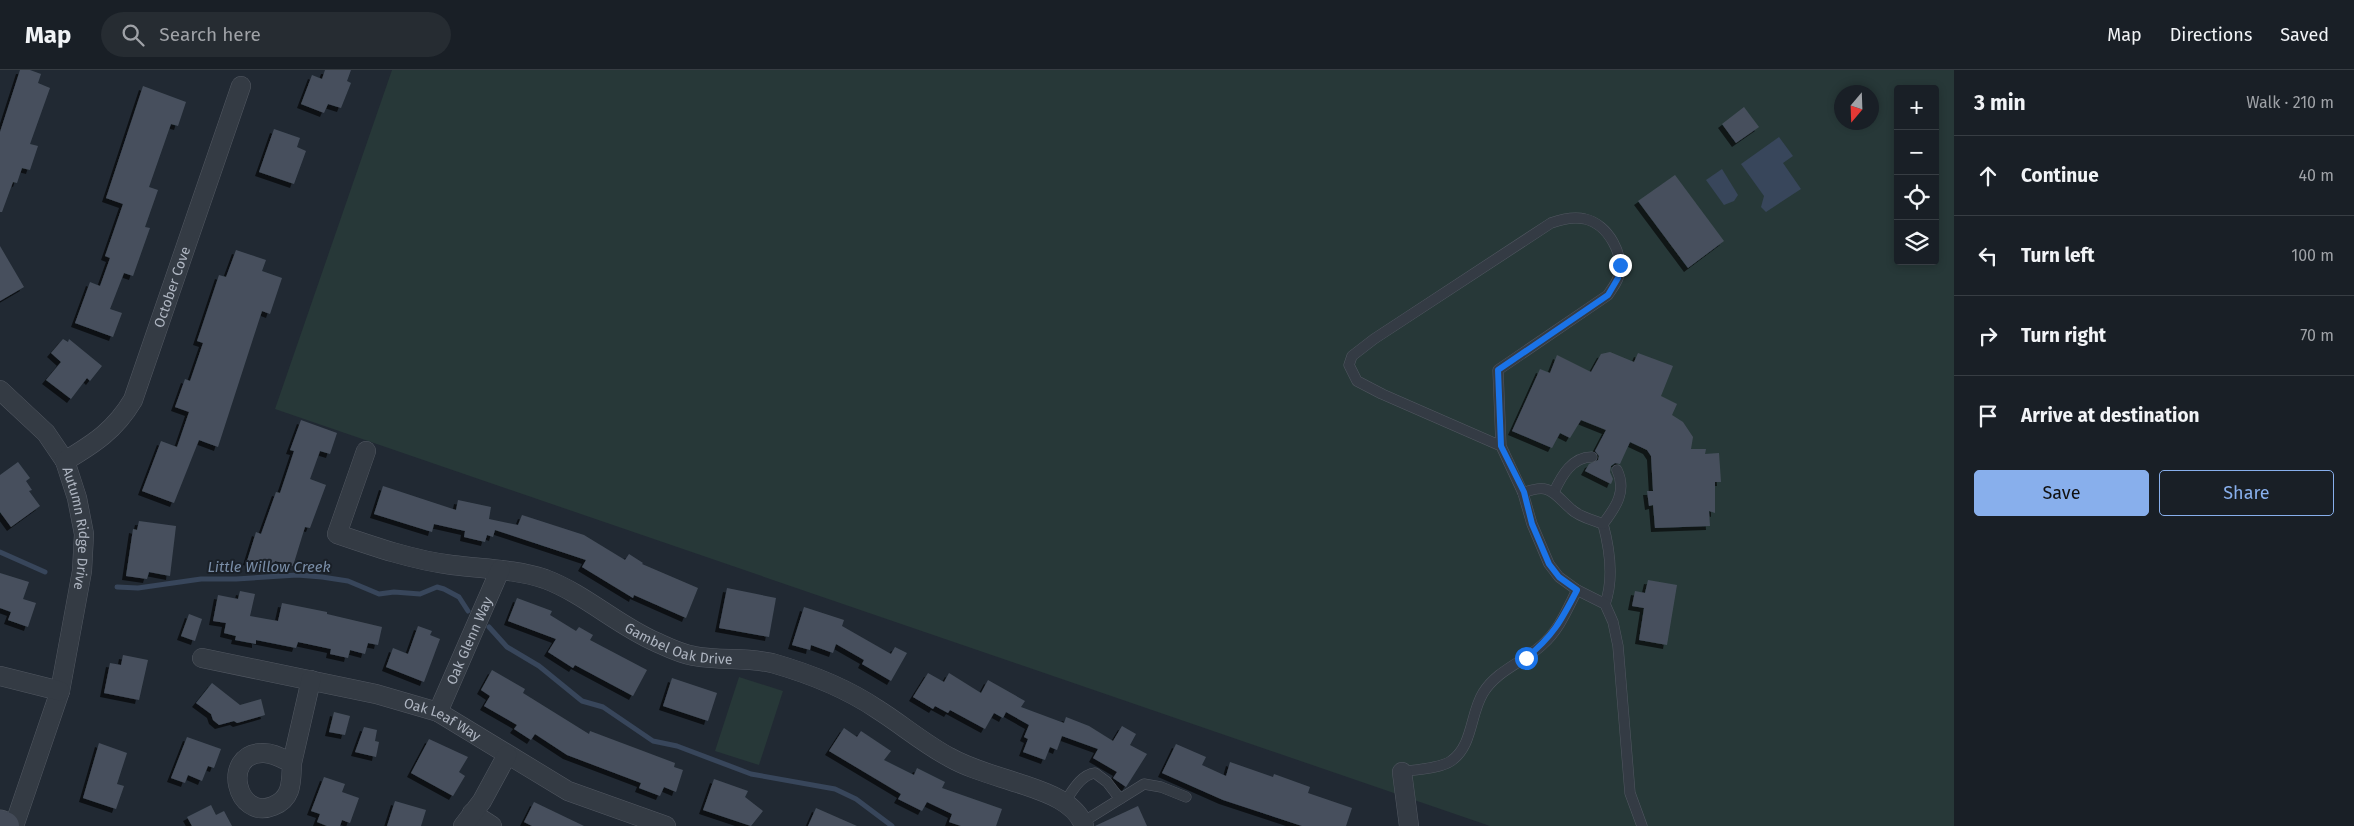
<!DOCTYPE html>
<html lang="en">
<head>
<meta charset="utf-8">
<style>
  body { margin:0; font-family:"Fira Sans",sans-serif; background:#262c32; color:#f1f3f6 }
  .controls { position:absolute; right:15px; top:15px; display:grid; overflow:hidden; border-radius:5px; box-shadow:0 2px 8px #0003 }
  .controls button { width:45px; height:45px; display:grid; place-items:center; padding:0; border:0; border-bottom:1px solid #373d43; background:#191f26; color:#f1f3f6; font:25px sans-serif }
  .compass { position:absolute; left:1834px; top:15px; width:45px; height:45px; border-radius:50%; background:#191f26; box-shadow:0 2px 8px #0003; rotate:199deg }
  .stop { position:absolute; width:15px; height:15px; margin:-11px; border:4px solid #1a73e8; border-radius:50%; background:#fff }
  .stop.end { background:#1a73e8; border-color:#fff; box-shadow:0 1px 5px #0008 }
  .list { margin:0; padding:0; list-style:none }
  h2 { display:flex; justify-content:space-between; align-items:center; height:65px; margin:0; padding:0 20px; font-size:21px }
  h2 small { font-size:16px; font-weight:400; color:#9fa2a7 }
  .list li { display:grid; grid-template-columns:32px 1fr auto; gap:15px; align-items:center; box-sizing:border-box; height:80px; padding:0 20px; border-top:1px solid #373d43 }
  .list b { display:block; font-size:19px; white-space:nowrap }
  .list em { font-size:16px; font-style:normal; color:#9fa2a7 }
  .actions { display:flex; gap:10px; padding:15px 20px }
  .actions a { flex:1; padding:11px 0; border:1px solid #88afec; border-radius:5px; text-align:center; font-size:18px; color:#88afec }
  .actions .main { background:#88afec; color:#111 }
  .icon { flex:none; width:28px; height:28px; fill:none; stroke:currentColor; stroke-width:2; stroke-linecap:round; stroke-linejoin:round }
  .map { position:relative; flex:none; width:1954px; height:756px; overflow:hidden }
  header { display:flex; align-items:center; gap:30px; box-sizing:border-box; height:70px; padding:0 25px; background:#191f26; border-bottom:1px solid #373d43 }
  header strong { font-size:24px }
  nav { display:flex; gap:28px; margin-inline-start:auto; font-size:18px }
  .search { width:350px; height:45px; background:#262c32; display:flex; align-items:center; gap:12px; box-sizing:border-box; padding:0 18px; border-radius:28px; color:#9fa2a7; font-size:19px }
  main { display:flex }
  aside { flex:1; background:#191f26 }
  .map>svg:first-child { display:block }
  .green { fill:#273838; fill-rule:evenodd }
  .water { fill:#38465b }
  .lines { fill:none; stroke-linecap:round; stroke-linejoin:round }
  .stream { stroke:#38465b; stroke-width:5 }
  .building { fill:#47505d; filter:url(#shadow) }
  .lane-casing { stroke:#525862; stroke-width:11 }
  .street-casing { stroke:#525862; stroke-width:20 }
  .secondary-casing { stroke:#525862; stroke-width:29 }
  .lane { stroke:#343b44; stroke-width:10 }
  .street { stroke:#343b44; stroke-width:19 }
  .secondary { stroke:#434a57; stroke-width:28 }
  .route { stroke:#1a73e8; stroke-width:6 }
  .labels { text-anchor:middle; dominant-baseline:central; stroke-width:4; stroke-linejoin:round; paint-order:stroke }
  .street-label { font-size:14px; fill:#aeb5c1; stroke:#1a2028 }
  .water-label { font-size:15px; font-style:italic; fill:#798da7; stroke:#1a2028 }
</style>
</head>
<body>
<header>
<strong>Map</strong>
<div class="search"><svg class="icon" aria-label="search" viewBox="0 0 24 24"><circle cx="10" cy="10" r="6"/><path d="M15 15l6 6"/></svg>Search here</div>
<nav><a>Map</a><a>Directions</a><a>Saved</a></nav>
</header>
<main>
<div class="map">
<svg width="1954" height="756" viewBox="0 0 1954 756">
  <defs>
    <filter id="shadow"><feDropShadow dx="-4" dy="4" stdDeviation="0" flood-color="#0009"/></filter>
  </defs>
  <rect width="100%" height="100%" fill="#212933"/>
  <g class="green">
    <path d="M392 0H1954V756H1490L275 339ZM1898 19H1935V191H1898ZM1842 22H1872V52H1842Z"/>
    <polygon points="739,607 783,621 759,695 715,681"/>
  </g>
  <g class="water">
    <polygon points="1779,67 1793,86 1783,93 1801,119 1766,142 1761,137 1764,126 1741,94"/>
    <polygon points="1722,99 1738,125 1734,131 1724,135 1706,110"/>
  </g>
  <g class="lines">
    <g class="stream">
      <polyline points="0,482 45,502"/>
      <polyline points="117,517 138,518 201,509 236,509 297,505 322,507 348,511 379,524 394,522 420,524 437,517 444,519 459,527 468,541"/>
      <polyline points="489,557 507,577 539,596 582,631 603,637 653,671 677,676 751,704 835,719 856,729 892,756"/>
    </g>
  </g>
  <g class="building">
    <polygon points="20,0 30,0 41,4 38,13 50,18 30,74 38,76 30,100 22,98 17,113 13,112 2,142 0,142 0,62"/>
    <polygon points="325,0 351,0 347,11 351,13 341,38 328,34 324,43 301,34 312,5 322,9"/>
    <polygon points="143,16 186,32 178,56 171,54 149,117 158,120 145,157 150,158 133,206 124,203 110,239 122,243 113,267 75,253 90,212 100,216 110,188 105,186 123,134 106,128"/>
    <polygon points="1744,37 1759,57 1736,73 1722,54"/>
    <polygon points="274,59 300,68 297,77 306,81 294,114 259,102"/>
    <polygon points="1675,105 1724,171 1688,198 1638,131"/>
    <polygon points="0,176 24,217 0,231"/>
    <polygon points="236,180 266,190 262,201 282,208 270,244 262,241 218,377 199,370 174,433 142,421 161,371 177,377 189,342 175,337 185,309 190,311 203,273 197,271 219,205 226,207"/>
    <polygon points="63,269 68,272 69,269 102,296 90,311 87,308 71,329 46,310 61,292 51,283"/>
    <polygon points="1610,282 1634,292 1638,283 1673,296 1661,326 1677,334 1672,345 1683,352 1693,367 1691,379 1706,379 1705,384 1719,383 1721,412 1715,412 1715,443 1709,441 1710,456 1655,458 1653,435 1649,436 1647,421 1653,421 1651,386 1647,380 1630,372 1620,394 1615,393 1611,396 1610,402 1613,409 1611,414 1585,401 1589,394 1598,390 1599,386 1595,381 1606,360 1581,350 1570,368 1560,363 1552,378 1512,361 1540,299 1550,303 1557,285 1591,302 1601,284"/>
    <polygon points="301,350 337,363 330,384 320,381 310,409 326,415 310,458 305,457 293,496 275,491 272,499 247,491 256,462 261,464 276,422 280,423 294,381 290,380"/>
    <polygon points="18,392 30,408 26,411 32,420 29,421 40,436 11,457 0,442 0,405"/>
    <polygon points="383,416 456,440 458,430 491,437 489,449 518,455 522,445 584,465 625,490 629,484 643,493 642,494 698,518 686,548 634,525 633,528 582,497 586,490 495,460 493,467 487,465 485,472 464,467 465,461 434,454 432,462 374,444"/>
    <polygon points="139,451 176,456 170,506 149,502 147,509 126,506 133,459 137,460"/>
    <polygon points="0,503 29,512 23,529 36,533 28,557 8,550 11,542 0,538"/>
    <polygon points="1648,510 1677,515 1667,575 1639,570 1644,538 1632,536 1635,521 1645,523"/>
    <polygon points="727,518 776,528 769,567 719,558"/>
    <polygon points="240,521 255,524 250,546 278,551 282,533 327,542 327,544 382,557 378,575 368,573 365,584 350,580 348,588 330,584 331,579 298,572 296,578 256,570 256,574 235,570 236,566 224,563 226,553 213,551 218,525 238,529"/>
    <polygon points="517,528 552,541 550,545 576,561 579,557 593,565 590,570 647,600 633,626 575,595 573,598 548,582 556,569 508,551"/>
    <polygon points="804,537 844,550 842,556 891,584 895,577 907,583 891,611 862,594 864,590 836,574 833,583 811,575 810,580 792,575"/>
    <polygon points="189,544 202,549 195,571 181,566"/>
    <polygon points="418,556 432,561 430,565 440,569 424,612 386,597 393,578 408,584"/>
    <polygon points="123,585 148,590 139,630 104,623 110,593 121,595"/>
    <polygon points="492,600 525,619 523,623 589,664 590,661 675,693 674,697 683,700 676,722 664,717 660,726 639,718 641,713 567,685 535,664 531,670 514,659 517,655 484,636 490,626 481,620"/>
    <polygon points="928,603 944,612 949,603 981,623 988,610 1025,631 1021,637 1064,653 1066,647 1089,656 1113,671 1122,656 1136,664 1130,675 1147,684 1126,717 1113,708 1117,702 1093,688 1098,679 1062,666 1057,680 1050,677 1045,690 1023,682 1028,669 1024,667 1029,655 1006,642 1003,648 994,643 985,659 950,640 948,643 935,636 933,639 913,627"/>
    <polygon points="672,608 717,623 708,651 663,636"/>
    <polygon points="212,613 240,635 261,629 265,645 237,653 234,651 219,655 213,650 211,644 196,633"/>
    <polygon points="334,642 350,646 345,665 329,662"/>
    <polygon points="364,657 377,660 375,671 379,672 376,687 355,682"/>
    <polygon points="844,658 857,667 861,661 891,681 884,690 914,705 917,698 945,712 942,718 1002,739 996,756 961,756 949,752 952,744 927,732 922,741 898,729 901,724 829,681"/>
    <polygon points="187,667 221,679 214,698 208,696 202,711 188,705 185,713 171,708"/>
    <polygon points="429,669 468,687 459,702 465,706 453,726 411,703"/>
    <polygon points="99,673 127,683 117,714 124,716 116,739 83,728"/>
    <polygon points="1176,674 1206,687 1202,695 1226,706 1230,692 1273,707 1274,704 1310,717 1308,723 1352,738 1346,756 1302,756 1223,730 1162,703"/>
    <polygon points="324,707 345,714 342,722 359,728 350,753 342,750 340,756 327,756 317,752 320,744 311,741"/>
    <polygon points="714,709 748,721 745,727 763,741 751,756 703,740"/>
    <polygon points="395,731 426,740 421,756 387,756"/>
    <polygon points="534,732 584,756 532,756 524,752"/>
    <polygon points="211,735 216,745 224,741 232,756 192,756 187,747"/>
    <polygon points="1138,736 1147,756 1095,756"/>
    <polygon points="816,738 857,756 808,756"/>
  </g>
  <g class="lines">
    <defs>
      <g id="lane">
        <path d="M1554 422C1562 405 1572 387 1592 387"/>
        <path d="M1523 423C1550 412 1553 423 1571 439 1579 447 1593 450 1603 454 1610 480 1614 509 1605 534"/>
        <path d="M1603 454C1616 437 1627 421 1617 400"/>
        <polyline points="1577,520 1605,534 1613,552 1618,576 1630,723 1642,756"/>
        <path d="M1402 702C1417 699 1439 699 1451 691 1473 676 1470 644 1483 623 1497 600 1524 592 1542 575 1559 560 1567 540 1577 520L1559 507 1549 494 1532 454 1523 423 1501 376 1498 300 1608 225C1611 220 1616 214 1618 208 1626 186 1608 154 1585 149 1573 146 1562 149 1551 153L1374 269 1352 286 1349 295 1357 311 1382 324 1501 376"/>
        <path d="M1064 733C1072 722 1080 705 1095 703L1107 712 1120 729"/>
        <polyline points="1083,752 1144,714 1161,717 1186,727"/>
      </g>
      <g id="street">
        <path id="s1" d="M0 320 46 363 65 391 77 428 84 464 82 501 60 621 14 756"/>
        <path id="s2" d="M366 381 337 464C375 477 413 490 452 495 483 499 515 499 545 509 585 524 617 555 656 572 667 577 681 584 694 586 720 591 746 587 772 593 807 603 846 618 877 639 901 654 923 673 949 687 970 699 994 705 1018 713 1041 721 1075 730 1084 756"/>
        <path id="s3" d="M65 391C95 373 115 360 133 330L241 16"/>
        <path id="s4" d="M202 588 376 624 438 642 568 721 666 756"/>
        <polyline points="0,606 60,621"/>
        <path id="s5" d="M438 642 500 500"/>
        <path d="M292 693C291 711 293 728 273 736 236 751 221 684 262 683 272 682 283 689 292 693L311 610"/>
        <polyline points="1402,702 1409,756"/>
        <polyline points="472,743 492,756"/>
        <polyline points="463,756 482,731 507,685"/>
      </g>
      <polyline id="secondary" points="0,754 5,756"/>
    </defs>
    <use href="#lane" class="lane-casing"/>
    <use href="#street" class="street-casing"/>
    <use href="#secondary" class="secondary-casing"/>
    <use href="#lane" class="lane"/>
    <use href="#street" class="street"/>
    <use href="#secondary" class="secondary"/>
  </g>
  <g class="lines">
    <path class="route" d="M1526 588C1553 566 1561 551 1577 520L1559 507 1549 494 1532 454 1524 422 1501 376 1498 300 1608 225 1618 208 1620 195"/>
  </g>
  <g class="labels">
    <g class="street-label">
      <text stroke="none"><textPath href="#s3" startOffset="212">October Cove</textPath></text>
      <text stroke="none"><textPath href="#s1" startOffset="166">Autumn Ridge Drive</textPath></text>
      <text stroke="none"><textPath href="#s5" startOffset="78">Oak Glenn Way</textPath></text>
      <text stroke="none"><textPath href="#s2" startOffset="452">Gambel Oak Drive</textPath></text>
      <text stroke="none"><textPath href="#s4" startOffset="249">Oak Leaf Way</textPath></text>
    </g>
    <g class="water-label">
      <text x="269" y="497">Little Willow Creek</text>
    </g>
  </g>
</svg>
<div class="controls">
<button>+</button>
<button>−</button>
<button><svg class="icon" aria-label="locate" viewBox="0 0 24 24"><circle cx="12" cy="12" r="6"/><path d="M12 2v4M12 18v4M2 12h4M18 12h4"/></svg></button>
<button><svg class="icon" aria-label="layers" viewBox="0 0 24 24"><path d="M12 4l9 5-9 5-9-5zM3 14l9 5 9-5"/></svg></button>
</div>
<svg class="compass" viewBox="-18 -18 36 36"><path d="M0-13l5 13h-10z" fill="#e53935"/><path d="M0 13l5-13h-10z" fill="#9fa2a7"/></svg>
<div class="stop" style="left:1526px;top:588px"></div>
<div class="stop end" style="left:1620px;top:195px"></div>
</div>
<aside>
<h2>3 min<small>Walk · 210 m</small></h2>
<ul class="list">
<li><svg class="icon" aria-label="ahead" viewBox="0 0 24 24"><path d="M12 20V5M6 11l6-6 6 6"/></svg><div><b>Continue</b></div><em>40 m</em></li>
<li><svg class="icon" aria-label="left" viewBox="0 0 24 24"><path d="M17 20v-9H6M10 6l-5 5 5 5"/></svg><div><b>Turn left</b></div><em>100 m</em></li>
<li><svg class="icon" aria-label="right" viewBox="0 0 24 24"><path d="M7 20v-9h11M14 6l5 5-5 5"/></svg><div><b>Turn right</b></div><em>70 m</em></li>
<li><svg class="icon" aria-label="arrive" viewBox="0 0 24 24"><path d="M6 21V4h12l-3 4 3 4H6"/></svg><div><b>Arrive at destination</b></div></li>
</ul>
<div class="actions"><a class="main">Save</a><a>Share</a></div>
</aside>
</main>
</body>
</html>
